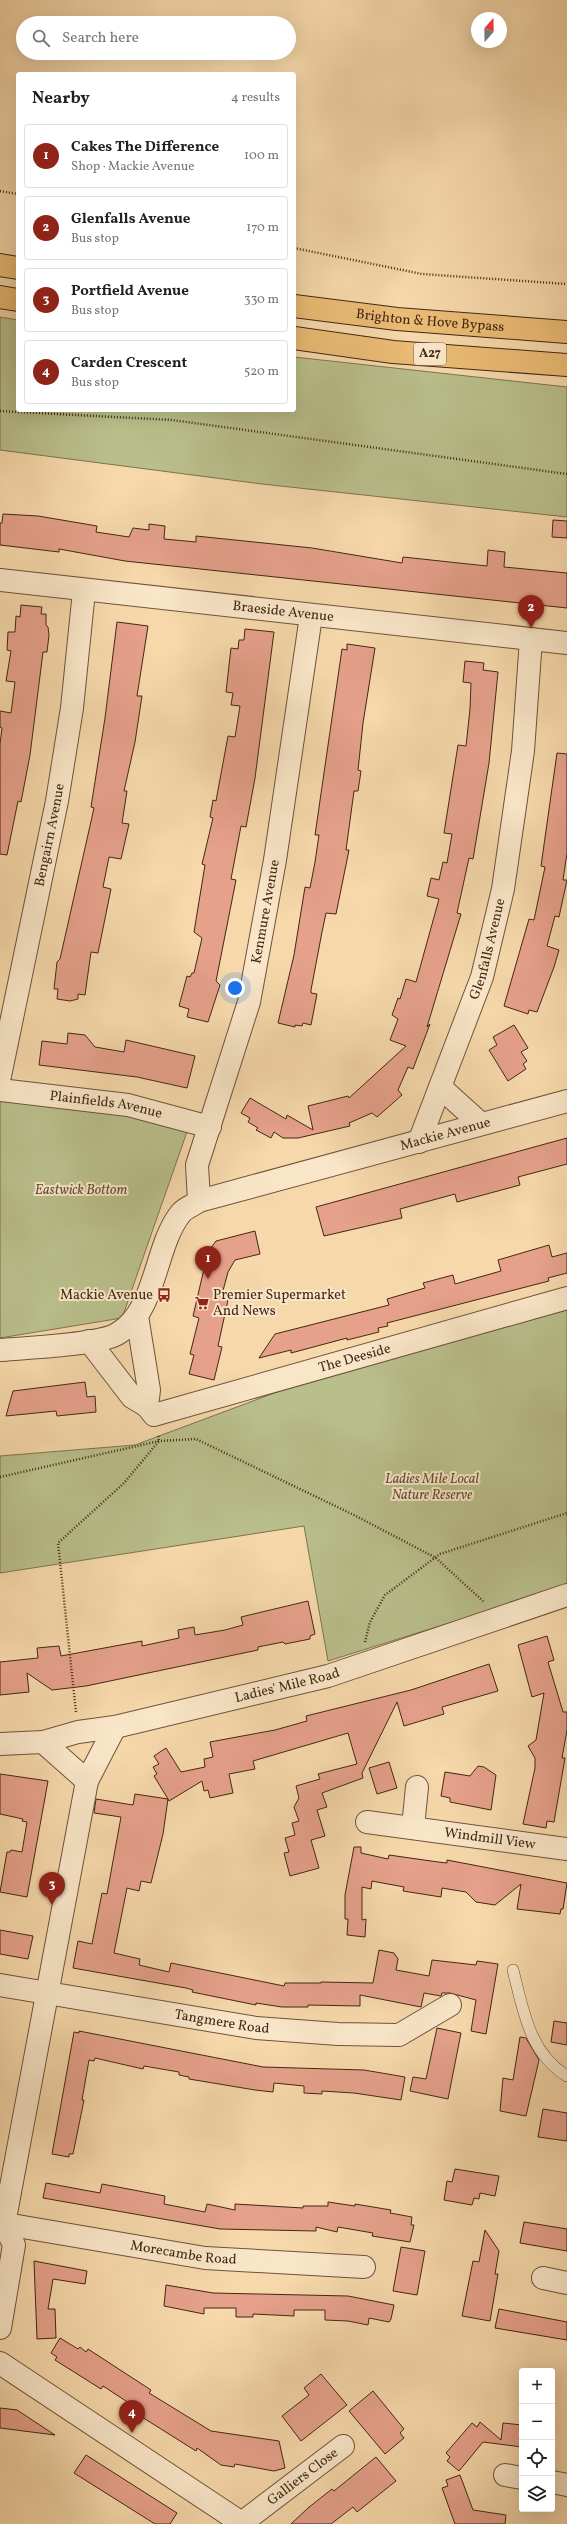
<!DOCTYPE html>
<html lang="en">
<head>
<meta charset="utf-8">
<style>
  body { margin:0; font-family:Vollkorn,serif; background:#f6f6f6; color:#202124 }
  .controls { position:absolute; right:12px; bottom:12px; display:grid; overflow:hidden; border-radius:4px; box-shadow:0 4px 16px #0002 }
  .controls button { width:36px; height:36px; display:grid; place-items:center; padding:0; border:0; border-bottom:1px solid #e0e0e0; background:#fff; color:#202124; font:20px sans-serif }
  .compass { position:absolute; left:471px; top:12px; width:36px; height:36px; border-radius:50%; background:#fff; box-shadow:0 4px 16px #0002; rotate:20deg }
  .you { position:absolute; left:235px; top:988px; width:14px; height:14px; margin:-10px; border:3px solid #fff; border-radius:50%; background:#1a73e8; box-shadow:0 0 0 6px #1a73e833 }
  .badge { display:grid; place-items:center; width:26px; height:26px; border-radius:50%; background:#8f2418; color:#fff; font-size:13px; font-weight:700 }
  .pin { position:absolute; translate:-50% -33px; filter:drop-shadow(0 1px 2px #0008) }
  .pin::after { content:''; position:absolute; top:21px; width:14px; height:12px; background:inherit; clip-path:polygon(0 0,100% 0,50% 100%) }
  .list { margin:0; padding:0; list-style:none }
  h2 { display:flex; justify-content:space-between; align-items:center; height:52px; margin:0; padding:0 16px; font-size:17px }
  h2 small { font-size:13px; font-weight:400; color:#757577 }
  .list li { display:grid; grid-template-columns:26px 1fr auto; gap:12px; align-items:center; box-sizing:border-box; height:64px; margin:0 8px 8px; padding:0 8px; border:1px solid #e0e0e0; border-radius:4px }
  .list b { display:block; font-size:15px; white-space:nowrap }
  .list p { margin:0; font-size:13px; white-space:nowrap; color:#757577 }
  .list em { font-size:13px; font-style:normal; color:#757577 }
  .icon { flex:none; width:22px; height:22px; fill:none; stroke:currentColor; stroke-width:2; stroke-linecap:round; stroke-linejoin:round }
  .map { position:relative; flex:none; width:567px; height:2524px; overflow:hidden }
  .search { position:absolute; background:#fff; box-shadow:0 4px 16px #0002; left:16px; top:16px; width:280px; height:44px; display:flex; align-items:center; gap:10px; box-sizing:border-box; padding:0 14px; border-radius:22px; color:#757577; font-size:15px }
  .panel { position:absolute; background:#fff; box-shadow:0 4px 16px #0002; left:16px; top:72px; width:280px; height:340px; border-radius:4px }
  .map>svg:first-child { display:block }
  .green { fill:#b9bf8b; stroke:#7e7350 }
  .building { fill:#e6a18b; stroke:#422716 }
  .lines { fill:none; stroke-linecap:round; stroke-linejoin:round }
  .service-casing { stroke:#6f533b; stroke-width:12 }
  .minor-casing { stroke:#6f533b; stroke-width:24 }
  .trunk-casing { stroke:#422716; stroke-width:24 }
  .path { stroke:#422716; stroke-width:2.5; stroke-dasharray:1 2; stroke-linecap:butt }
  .service { stroke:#f9e6c8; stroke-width:11 }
  .minor { stroke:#f9e6c8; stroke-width:22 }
  .trunk { stroke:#ebbc75; stroke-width:22 }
  .labels { text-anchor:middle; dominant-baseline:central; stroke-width:4; stroke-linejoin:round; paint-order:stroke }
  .shield { fill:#f9e6c8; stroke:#79604b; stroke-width:1 }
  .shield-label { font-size:13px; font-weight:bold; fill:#422716 }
  .street-label { font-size:14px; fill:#422716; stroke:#f9e6c8 }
  .park-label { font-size:14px; font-style:italic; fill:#604d33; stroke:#f9e6c8 }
  .poi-label { font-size:14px; fill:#422716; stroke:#f9e6c8; text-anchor:end }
</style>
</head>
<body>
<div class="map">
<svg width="567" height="2524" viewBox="0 0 567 2524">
  <rect width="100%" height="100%" fill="#f6d8aa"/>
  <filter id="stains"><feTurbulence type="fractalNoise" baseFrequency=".005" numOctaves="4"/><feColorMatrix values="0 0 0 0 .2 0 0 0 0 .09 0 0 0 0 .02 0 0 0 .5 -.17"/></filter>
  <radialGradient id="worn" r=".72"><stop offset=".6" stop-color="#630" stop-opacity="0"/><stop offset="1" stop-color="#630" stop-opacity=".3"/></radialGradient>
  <g class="green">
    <polygon points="0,317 18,320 18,410 294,410 294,357 567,387 567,517 262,484 0,450"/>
    <polygon points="0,1100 108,1110 189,1126 122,1318 0,1338"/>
    <polygon points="567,1310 567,1586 328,1661 304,1526 0,1573 0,1456 135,1445 285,1389"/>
  </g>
  <g class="building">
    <polygon points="3,514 38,516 97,526 96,532 129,537 133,528 149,530 149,524 165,526 164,539 196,542 196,536 312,548 402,563 403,557 487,566 488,550 505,552 504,567 567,573 567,608 125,561 59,549 59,552 0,545 0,523 2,523"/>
    <polygon points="553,520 567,521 567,538 552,537"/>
    <polygon points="21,605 42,607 41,614 46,614 46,625 48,627 49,635 47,652 43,652 30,755 21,802 18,801 7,855 0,854 0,744 2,728 0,727 0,711 11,713 15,682 6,681 11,651 7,650 8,632 15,632 16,616 20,617"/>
    <polygon points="117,622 148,626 137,696 142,696 135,742 124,791 127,791 122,823 129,824 121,859 109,857 103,887 111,889 98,953 91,952 85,995 78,994 78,999 70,1001 57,999 58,989 54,989 57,962 60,959 94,808 91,807 105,718"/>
    <polygon points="245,629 274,632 255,778 246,827 241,826 231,879 236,880 216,981 220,985 208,1022 187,1017 189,1009 179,1006 187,976 190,977 192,973 194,973 202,938 194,932 205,865 202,864 213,818 210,817 213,800 216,801 228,736 235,737 240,706 231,705 233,693 226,692 231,648 238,649 239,640 244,640"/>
    <polygon points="347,644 375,648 363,723 358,770 361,771 358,791 354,791 346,850 349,850 336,914 326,913 322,932 311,990 311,993 317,994 311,1025 303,1023 302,1026 295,1025 295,1027 278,1023 294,955 305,887 310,888 315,862 319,835 315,835 342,649 347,650"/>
    <polygon points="465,661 484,663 483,670 498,672 489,763 473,859 469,858 457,913 461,914 427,1027 430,1024 413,1069 408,1067 398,1090 402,1095 377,1117 372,1113 349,1123 350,1126 298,1138 283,1138 274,1132 271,1138 256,1130 258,1128 248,1122 250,1118 241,1113 250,1098 286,1119 287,1115 313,1130 308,1106 348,1096 349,1098 406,1046 390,1040 398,1019 392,1015 398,998 400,999 406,979 416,982 439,899 427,896 431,878 439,880 443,862 447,863 452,834 444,833 458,745 466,746 470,709 471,683 463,682"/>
    <polygon points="557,753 567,754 567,853 563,880 567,880 559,917 555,916 547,946 559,950 554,967 537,1012 529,1010 528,1014 504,1006 529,919 534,920 545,867 541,866"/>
    <polygon points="514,1025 528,1048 521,1052 527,1061 523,1064 526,1069 508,1081 489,1050 497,1045 493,1037"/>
    <polygon points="68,1033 85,1035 95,1047 124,1052 126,1040 195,1056 187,1088 137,1077 39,1065 42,1041 67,1044"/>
    <polygon points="567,1138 567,1164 518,1177 520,1185 457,1202 455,1194 400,1209 402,1218 324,1236 316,1207"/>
    <polygon points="255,1231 260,1254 235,1260 228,1272 221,1298 228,1300 218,1346 222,1347 214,1380 189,1374 194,1355 190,1354 199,1318 193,1316 208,1252 216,1241"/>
    <polygon points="549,1245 552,1257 567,1253 567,1273 548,1278 549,1281 387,1323 388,1326 378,1328 379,1332 347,1340 347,1338 291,1353 291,1350 259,1358 275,1334 389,1305 387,1299 425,1288 423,1283 453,1275 455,1284 501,1271 498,1260"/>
    <polygon points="85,1382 87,1397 95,1396 96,1412 57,1416 56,1411 6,1416 13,1391"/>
    <polygon points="308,1601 315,1634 310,1636 310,1639 285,1644 283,1642 258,1647 258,1650 86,1686 52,1690 27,1673 29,1692 0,1695 0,1662 38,1658 37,1648 59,1646 61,1656 142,1641 142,1646 179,1638 178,1630 194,1627 195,1635 225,1630 243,1625 241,1617"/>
    <polygon points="547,1636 554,1660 548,1662 563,1712 567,1712 567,1730 562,1758 565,1758 554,1822 547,1821 546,1828 523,1824 535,1768 535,1758 528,1746 536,1740 544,1693 532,1697 518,1645"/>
    <polygon points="489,1664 498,1691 442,1707 444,1714 404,1726 397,1702 362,1773 363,1778 322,1793 327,1807 317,1810 325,1836 311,1840 319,1868 290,1876 284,1853 289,1852 285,1838 295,1835 292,1823 299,1821 294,1807 299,1798 296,1786 320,1779 318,1774 357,1764 348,1733 253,1761 255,1769 229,1774 233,1793 210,1798 208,1790 204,1791 202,1781 169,1801 168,1799 163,1834 151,1883 141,1881 139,1891 127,1888 114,1953 140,1959 139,1965 169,1972 171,1963 284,1986 285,1983 321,1983 321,1982 373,1983 379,1950 394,1953 398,1959 396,1970 429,1976 432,1960 476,1965 477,1961 498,1964 486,2034 471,2031 476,2000 450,1993 442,1993 441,1996 424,1993 421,2007 360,1995 360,2006 308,2005 308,2007 282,2007 256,2003 256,2005 192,1992 193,1990 186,1988 73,1968 78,1941 92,1944 102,1893 107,1894 121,1817 94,1813 96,1799 133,1805 135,1794 168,1799 154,1776 157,1774 153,1767 159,1764 154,1756 166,1748 181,1772 205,1767 204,1759 213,1757 210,1742 275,1730 307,1721 306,1716 411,1690"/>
    <polygon points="389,1762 397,1788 377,1794 369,1768"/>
    <polygon points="478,1766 484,1767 496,1775 491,1810 450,1802 450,1798 441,1796 445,1772 470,1776"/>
    <polygon points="0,1774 48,1781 27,1897 0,1892 7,1852 10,1852 11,1850 22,1852 27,1822 22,1821 23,1819 0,1814"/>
    <polygon points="354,1847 361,1847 361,1853 388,1859 389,1855 438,1862 447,1863 447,1860 567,1883 563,1909 561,1909 560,1914 517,1909 521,1884 495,1905 476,1902 466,1892 442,1888 441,1897 403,1891 404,1887 372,1881 371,1889 362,1887 362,1920 366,1919 365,1937 347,1935 348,1919 345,1919 345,1895"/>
    <polygon points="0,1930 33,1936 28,1959 0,1954"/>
    <polygon points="554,2021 567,2023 567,2045 551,2042"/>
    <polygon points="437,2028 461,2033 448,2099 410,2091 413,2077 426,2079"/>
    <polygon points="79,2031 263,2067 364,2070 405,2077 401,2100 354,2093 322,2091 322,2094 304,2093 304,2086 274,2083 273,2092 255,2090 189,2079 189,2077 179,2075 179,2072 144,2066 143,2069 95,2058 94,2061 89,2060 82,2100 84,2100 73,2154 69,2154 69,2157 52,2154 74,2032 79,2033"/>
    <polygon points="520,2037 526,2038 539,2060 526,2116 500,2111 503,2078 513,2080"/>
    <polygon points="543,2109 567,2113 567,2141 538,2137"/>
    <polygon points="455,2169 499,2176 495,2196 480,2193 479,2199 474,2198 472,2205 444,2200 447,2181 452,2182"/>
    <polygon points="46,2183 100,2193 102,2184 165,2196 164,2204 205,2212 207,2204 235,2210 235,2204 303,2208 303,2206 328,2206 328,2202 355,2206 355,2204 391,2210 390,2213 412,2217 411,2225 414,2225 410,2242 372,2236 373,2233 338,2227 337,2232 316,2227 316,2231 220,2229 43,2198"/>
    <polygon points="524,2222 567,2229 567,2251 520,2243"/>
    <polygon points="485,2230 499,2251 495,2274 498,2274 490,2321 462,2316 473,2261 479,2262"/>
    <polygon points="401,2247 425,2251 417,2295 393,2291"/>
    <polygon points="34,2261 87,2271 85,2284 53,2279 48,2309 55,2309 56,2338 37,2339"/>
    <polygon points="166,2285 213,2293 348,2296 394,2305 391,2319 389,2322 369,2318 368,2325 348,2321 325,2320 325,2310 294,2310 294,2316 253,2314 253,2317 236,2317 236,2308 204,2308 204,2314 164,2306"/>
    <polygon points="499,2309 567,2322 567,2340 495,2328"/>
    <polygon points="60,2338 78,2349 80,2347 86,2352 88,2349 151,2390 149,2393 211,2431 279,2441 285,2468 274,2471 235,2464 234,2467 221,2465 197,2448 196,2451 126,2407 129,2403 103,2386 101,2389 55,2360 57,2357 51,2353"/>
    <polygon points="321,2374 347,2405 301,2441 282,2416 309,2395 304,2388"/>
    <polygon points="373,2391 404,2429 400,2433 404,2438 385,2454 349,2411"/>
    <polygon points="0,2408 17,2410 55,2435 0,2428"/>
    <polygon points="480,2422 501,2440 503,2423 522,2425 522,2447 483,2442 459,2471 447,2461 450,2457 446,2453 472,2423 477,2427"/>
    <polygon points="86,2455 177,2513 170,2524 155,2524 74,2473"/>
    <polygon points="376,2457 396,2481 357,2512 353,2507 331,2524 291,2524 308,2508 332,2489 334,2491"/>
    <polygon points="460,2475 473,2510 506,2515 505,2524 455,2524 442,2488 448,2486 446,2480"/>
  </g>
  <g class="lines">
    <defs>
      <path id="service" d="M513 1970C523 2009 529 2053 567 2076"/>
      <g id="minor">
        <path id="s1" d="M0 580 567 643"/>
        <path id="s2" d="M0 1076 57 801 72 708 84 591"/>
        <polyline points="440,1087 481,1124"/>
        <path id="s3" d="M0 1090 128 1105 210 1127"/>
        <path id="s4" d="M419 1142 482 977 503 889 523 751 531 639"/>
        <path id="s5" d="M199 1201 197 1165 249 1002 275 860 311 616"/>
        <path id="s6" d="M137 1316 149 1390 147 1406 154 1415 567 1298"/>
        <polyline points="89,1341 132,1397 147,1406"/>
        <path id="s7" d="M0 1350C25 1348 98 1345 117 1334 157 1312 154 1246 181 1213 185 1208 194 1205 199 1201L567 1101"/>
        <polyline points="43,1742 87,1781"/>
        <path id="s8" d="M0 1744 43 1742 78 1732 115 1727 328 1676 567 1595"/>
        <path id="s9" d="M367 1822 567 1849"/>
        <polyline points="413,1827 417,1787"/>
        <path id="s10" d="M0 1985 256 2028 338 2034 399 2035 450 2005"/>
        <path id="s11" d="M0 2223 205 2258 364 2267"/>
        <polyline points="543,2278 567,2283"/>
        <polyline points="0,2328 14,2245 4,2224 87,1781 115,1727"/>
        <polyline points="0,2363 243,2524"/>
        <polyline points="505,2475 522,2478"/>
        <polyline points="552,2482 567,2485"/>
        <path id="s12" d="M243 2522 343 2446"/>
      </g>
      <g id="trunk">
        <polyline points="0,265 18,268"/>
        <polyline points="0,297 18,300"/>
        <path id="s13" d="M294 306 397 319 567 332"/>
        <polyline points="294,338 393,352 567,365"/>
      </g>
    </defs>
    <use href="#service" class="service-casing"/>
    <use href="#minor" class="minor-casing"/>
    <use href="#trunk" class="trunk-casing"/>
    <g class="path">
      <polyline points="0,191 18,194"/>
      <polyline points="294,248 422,274 567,284"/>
      <polyline points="0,411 172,420 567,474"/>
      <polyline points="0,1477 159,1441 196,1439 356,1516 436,1558 484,1602"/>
      <polyline points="365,1642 370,1622 385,1595 440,1554 567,1513"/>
      <polyline points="76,1712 58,1543 124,1483 159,1441 158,1434"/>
    </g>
    <use href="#service" class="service"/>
    <use href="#minor" class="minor"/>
    <use href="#trunk" class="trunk"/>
  </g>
  <defs>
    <symbol id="bus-bare" viewBox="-9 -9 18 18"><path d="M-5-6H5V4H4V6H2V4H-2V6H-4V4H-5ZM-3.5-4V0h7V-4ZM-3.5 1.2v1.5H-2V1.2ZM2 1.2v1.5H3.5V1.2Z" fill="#8f2418" stroke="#f9e6c8" stroke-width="2.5" paint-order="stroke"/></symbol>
    <symbol id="supermarket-bare" viewBox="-9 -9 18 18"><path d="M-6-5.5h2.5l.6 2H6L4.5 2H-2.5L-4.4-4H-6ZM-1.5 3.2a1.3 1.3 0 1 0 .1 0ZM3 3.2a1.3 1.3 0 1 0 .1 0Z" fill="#8f2418" stroke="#f9e6c8" stroke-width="2.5" paint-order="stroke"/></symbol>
  </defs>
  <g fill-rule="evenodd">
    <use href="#bus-bare" x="154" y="1285" width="20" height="20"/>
    <use href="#supermarket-bare" x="192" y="1293" width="20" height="20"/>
  </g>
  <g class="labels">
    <rect class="shield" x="414" y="343" width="32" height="22" rx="3"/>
    <g class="shield-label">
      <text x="430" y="354">A27</text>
    </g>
    <g class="street-label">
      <text stroke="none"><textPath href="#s13" startOffset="137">Brighton &amp; Hove Bypass</textPath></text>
      <text stroke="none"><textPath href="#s1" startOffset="285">Braeside Avenue</textPath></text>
      <text stroke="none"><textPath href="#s2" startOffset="246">Bengairn Avenue</textPath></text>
      <text stroke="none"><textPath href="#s5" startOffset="299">Kenmure Avenue</textPath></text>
      <text stroke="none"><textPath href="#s4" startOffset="205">Glenfalls Avenue</textPath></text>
      <text stroke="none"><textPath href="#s3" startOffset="107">Plainfields Avenue</textPath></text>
      <text stroke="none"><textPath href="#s7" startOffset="535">Mackie Avenue</textPath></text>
      <text stroke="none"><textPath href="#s6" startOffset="311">The Deeside</textPath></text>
      <text stroke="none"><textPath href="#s8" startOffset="294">Ladies' Mile Road</textPath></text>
      <text stroke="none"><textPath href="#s9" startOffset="124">Windmill View</textPath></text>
      <text stroke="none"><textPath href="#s10" startOffset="225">Tangmere Road</textPath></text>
      <text stroke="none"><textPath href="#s11" startOffset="186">Morecambe Road</textPath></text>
      <text stroke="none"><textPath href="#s12" startOffset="75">Galliers Close</textPath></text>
    </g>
    <g class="park-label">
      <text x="81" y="1190">Eastwick Bottom</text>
      <text x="432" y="1479">Ladies Mile Local<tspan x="432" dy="16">Nature Reserve</tspan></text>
    </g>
    <g class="poi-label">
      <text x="153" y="1295">Mackie Avenue</text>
      <text x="213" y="1295" text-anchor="start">Premier Supermarket<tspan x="213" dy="16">And News</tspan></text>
    </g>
  </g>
  <rect width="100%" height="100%" filter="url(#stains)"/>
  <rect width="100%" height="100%" fill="url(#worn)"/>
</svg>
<div class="controls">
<button>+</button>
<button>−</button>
<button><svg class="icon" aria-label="locate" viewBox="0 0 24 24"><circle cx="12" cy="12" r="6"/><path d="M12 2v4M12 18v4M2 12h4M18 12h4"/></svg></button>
<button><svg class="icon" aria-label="layers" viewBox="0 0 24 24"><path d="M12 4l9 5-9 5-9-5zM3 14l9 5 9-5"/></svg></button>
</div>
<svg class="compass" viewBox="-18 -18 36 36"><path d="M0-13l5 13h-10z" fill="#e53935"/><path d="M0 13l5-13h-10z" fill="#757577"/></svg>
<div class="you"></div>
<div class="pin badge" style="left:208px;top:1279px">1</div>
<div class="pin badge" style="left:531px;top:628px">2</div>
<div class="pin badge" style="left:52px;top:1905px">3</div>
<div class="pin badge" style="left:132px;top:2433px">4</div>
<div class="search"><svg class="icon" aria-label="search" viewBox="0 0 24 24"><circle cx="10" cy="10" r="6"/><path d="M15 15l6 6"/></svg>Search here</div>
<section class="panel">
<h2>Nearby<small>4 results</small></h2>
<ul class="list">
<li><span class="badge">1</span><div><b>Cakes The Difference</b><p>Shop · Mackie Avenue</p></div><em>100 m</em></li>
<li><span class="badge">2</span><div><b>Glenfalls Avenue</b><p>Bus stop</p></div><em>170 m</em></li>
<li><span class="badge">3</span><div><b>Portfield Avenue</b><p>Bus stop</p></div><em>330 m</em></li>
<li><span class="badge">4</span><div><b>Carden Crescent</b><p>Bus stop</p></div><em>520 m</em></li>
</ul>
</section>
</div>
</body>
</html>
